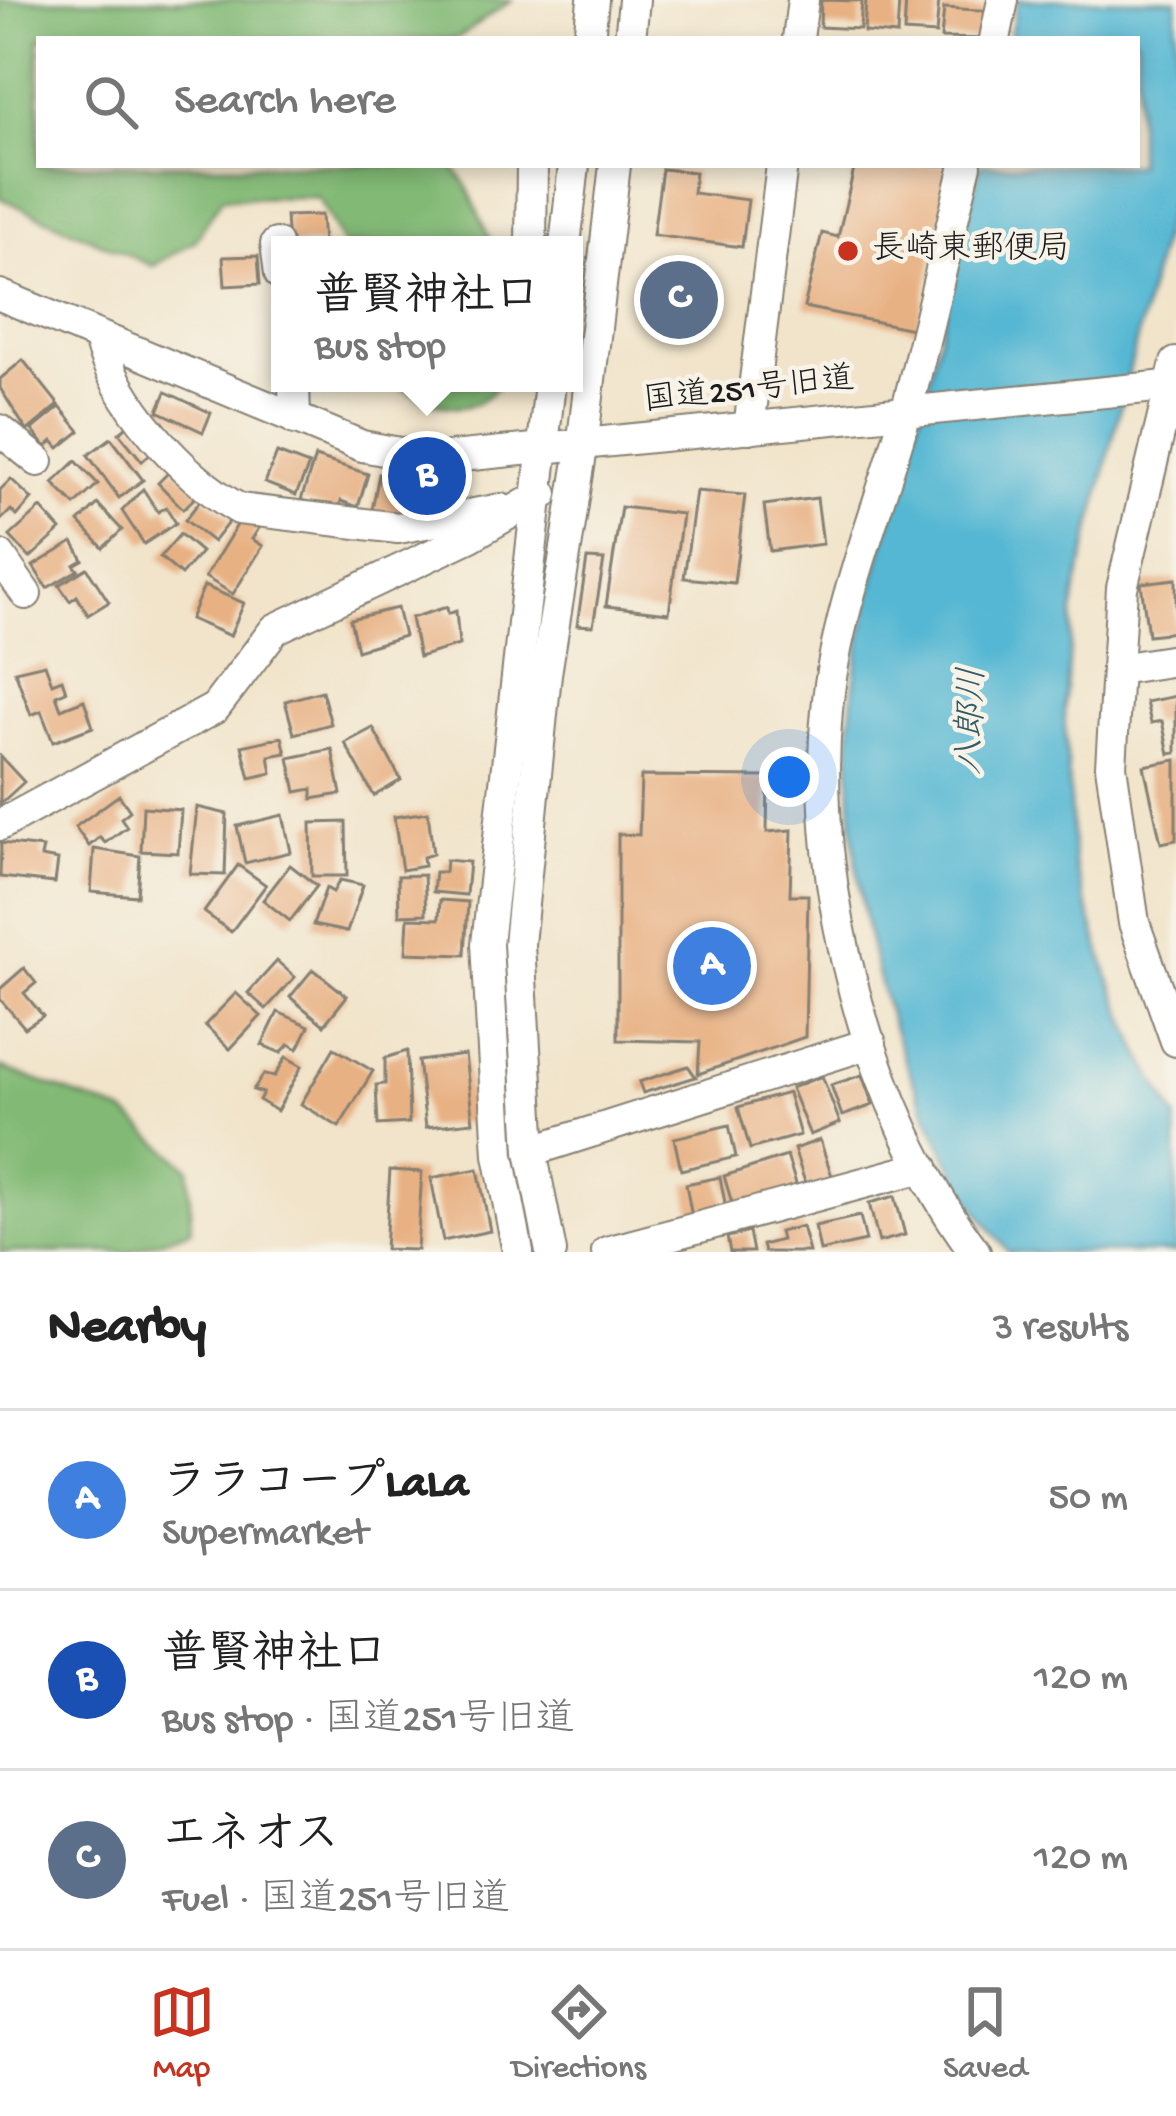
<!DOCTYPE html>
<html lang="en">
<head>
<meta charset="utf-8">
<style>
  body { margin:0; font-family:"Gochi Hand","Klee One",sans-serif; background:#f6f6f6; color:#222 }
  .you { position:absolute; left:789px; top:777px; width:42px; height:42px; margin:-30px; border:9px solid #fff; border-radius:50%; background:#1a73e8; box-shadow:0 0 0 18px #1a73e833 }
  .badge { display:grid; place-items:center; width:78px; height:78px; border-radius:50%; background:#c8321e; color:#fff; font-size:39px; font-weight:700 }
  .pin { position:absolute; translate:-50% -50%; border:6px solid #fff; box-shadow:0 3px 12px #0006 }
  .popup { position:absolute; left:271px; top:236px; width:312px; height:156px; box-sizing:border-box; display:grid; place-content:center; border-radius:0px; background:#fff; filter:drop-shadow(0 3px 9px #0005); font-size:39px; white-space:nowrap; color:#767676 }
  .popup b { font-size:45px; color:#222 }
  .popup::after { content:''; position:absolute; left:50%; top:100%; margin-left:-24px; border:24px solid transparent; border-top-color:#fff }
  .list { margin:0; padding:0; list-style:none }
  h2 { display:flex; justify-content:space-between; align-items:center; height:156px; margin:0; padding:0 48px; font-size:51px }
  h2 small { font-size:39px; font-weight:400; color:#767676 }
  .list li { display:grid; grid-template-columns:78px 1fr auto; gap:36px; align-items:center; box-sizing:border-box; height:180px; padding:0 48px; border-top:3px solid #e0e0e0 }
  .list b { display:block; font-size:45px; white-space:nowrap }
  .list p { margin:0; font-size:39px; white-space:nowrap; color:#767676 }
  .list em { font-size:39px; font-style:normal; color:#767676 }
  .icon { flex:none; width:66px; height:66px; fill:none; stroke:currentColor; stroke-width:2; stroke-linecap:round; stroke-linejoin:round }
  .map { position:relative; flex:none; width:1176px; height:1252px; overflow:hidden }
  .search { position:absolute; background:#fff; box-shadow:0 6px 18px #0003; left:36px; right:36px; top:36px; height:132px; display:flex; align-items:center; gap:30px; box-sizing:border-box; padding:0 42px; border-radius:0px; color:#767676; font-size:45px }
  .sheet { height:696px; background:#fff }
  nav { display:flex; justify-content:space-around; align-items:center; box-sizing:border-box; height:168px; border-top:3px solid #e0e0e0; background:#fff; font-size:33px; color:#767676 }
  nav a { display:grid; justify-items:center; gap:6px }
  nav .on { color:#c8321e }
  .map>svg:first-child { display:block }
  .forest { fill:#81b975; stroke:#4e6a48; stroke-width:3 }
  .water { fill:#55b7d3; stroke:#386a78; stroke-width:3 }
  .building { fill:#e8b183 }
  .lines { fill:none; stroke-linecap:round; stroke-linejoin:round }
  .minor-casing { stroke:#868073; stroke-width:34 }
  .minor { stroke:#fff; stroke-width:30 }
  .poi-dot { fill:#c8321e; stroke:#f7f3e8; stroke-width:4.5 }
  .labels { text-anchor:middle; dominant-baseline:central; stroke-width:9; stroke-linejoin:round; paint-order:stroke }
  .poi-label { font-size:33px; fill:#1c1c1c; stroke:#f7f3e8; text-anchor:start }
  .street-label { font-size:33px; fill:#1c1c1c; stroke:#f7f3e8 }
  .water-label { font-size:36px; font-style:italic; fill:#335a65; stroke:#f7f3e8 }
</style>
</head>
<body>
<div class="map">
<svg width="1176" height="1252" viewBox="0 0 1176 1252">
  <rect width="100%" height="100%" fill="#f7f3e8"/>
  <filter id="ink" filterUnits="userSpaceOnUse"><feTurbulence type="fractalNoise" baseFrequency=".00833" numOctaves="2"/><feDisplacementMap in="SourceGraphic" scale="24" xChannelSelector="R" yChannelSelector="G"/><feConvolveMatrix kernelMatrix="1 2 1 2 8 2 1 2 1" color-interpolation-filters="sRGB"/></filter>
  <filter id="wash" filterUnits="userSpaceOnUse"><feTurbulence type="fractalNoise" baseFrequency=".004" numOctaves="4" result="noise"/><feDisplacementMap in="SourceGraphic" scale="48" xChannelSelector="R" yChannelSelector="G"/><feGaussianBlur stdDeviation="2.7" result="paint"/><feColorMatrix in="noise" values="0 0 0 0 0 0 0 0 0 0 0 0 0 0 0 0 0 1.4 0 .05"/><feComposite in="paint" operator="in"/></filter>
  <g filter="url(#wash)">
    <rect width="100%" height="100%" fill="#f1e4ca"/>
    <g class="forest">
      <polygon points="0,0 512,0 456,39 39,39 39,165 451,165 466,184 492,245 343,245 318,197 222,198 195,241 153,266 0,198"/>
      <path d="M396 383H499C471 424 428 405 396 383Z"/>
      <polygon points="0,1067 125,1113 189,1168 191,1230 128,1252 0,1252"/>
    </g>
    <path class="water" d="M1018 0H1176V178L1075 595 1064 711 1074 863 1108 975 1142 1058 1176 1118V1252H1008C962 1197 931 1127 905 1061 865 954 845 837 851 722 855 629 886 537 911 447 936 354 958 260 980 165H1137V39H1009Z"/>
    <g id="blocks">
      <g class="building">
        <polygon points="821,0 862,1 860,29 820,27"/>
        <polygon points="866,0 899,1 897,35 864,32"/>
        <polygon points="906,0 939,0 936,34 904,32"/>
        <polygon points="944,8 994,11 992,39 941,38"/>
        <polygon points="855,165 953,165 917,330 804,307 822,233 838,237"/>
        <polygon points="662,169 695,172 693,193 748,200 742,247 653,235"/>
        <polygon points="321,215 323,243 288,245 286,216"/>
        <polygon points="258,256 260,284 225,286 223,257"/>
        <polygon points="23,360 59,405 27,431 0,388 0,379"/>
        <polygon points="166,392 211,413 203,432 158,411"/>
        <polygon points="60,407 80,431 59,448 53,441 46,447 32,430"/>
        <polygon points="134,420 157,448 142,461 119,433"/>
        <polygon points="111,438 143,480 119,498 88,455"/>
        <polygon points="277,453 309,465 296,495 265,483"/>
        <polygon points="315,457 368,474 358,507 341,501 337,512 301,500"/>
        <polygon points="76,461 98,484 75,505 53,483"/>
        <polygon points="174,467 200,493 183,509 158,483"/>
        <polygon points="379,474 412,480 406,515 372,510"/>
        <polygon points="11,479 32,499 17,516 11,510 0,521 0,490"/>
        <polygon points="143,489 158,512 166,507 176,523 144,544 122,511"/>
        <polygon points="696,491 745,495 734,583 684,578"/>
        <polygon points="203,497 231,519 213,542 185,520"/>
        <polygon points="817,498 823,544 770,551 764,505"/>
        <polygon points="98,504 122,530 103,548 79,522"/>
        <polygon points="621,507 682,514 669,613 606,606"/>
        <polygon points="41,508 61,530 30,558 10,536"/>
        <polygon points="242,517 259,528 252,539 263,546 233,594 205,577"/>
        <polygon points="180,534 201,552 181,575 160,557"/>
        <polygon points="73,542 83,560 74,565 78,570 47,588 33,566"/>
        <polygon points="587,559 604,560 593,626 577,625"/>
        <polygon points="87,568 109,602 88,615 77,596 70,601 59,585"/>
        <polygon points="1176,579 1176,632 1148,635 1141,583"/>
        <polygon points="204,586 244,603 230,636 190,619"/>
        <polygon points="447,607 448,614 456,611 459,645 419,657 411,618"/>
        <polygon points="397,608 404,636 357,650 350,619"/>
        <polygon points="45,664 52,683 62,679 66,691 56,695 61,709 84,700 93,727 53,742 41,711 31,715 15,671"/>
        <polygon points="322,691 331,724 294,734 285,701"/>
        <polygon points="1176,696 1176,753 1169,754 1162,721 1151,723 1146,702"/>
        <polygon points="373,728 401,780 374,796 345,743"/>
        <polygon points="282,737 286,753 269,756 272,773 250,778 242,746"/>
        <polygon points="332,749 341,794 312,799 312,789 296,792 289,758"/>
        <polygon points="0,756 24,782 0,804"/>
        <polygon points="1176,760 1176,840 1161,843 1144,766"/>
        <polygon points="641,776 768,777 767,832 792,830 790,895 808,895 805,1037 698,1074 700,1042 618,1040 618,834 639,835"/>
        <polygon points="119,795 130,811 121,818 127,827 105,843 100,837 89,846 75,827"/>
        <polygon points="143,807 181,810 178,853 141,851"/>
        <polygon points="197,807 227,814 225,875 190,874"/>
        <polygon points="428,812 433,854 423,857 424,866 402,870 394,817"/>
        <polygon points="283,815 291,852 245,863 237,826"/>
        <polygon points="346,822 347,876 312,876 311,823"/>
        <polygon points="1,843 43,848 41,857 58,860 55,883 0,877"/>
        <polygon points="94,849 140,856 137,896 91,892"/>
        <polygon points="446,860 469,862 466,895 433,892 435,872 445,872"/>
        <polygon points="238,865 266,885 231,932 204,912"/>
        <polygon points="290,865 317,886 290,921 263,900"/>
        <polygon points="424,875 426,914 399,915 398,876"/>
        <polygon points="340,880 363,885 347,932 313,925 326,888 333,892"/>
        <polygon points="440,900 468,902 465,955 406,953 408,918 439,919"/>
        <polygon points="277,961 295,977 266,1009 248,993"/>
        <polygon points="24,968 36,983 24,993 43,1016 25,1028 0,999 0,989"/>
        <polygon points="313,969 347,996 324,1025 290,997"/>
        <polygon points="236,993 261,1016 230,1049 205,1025"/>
        <polygon points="278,1012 309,1026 298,1049 289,1044 281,1053 262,1045"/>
        <polygon points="334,1048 373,1071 339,1127 301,1104"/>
        <polygon points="407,1051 409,1123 378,1125 376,1085 385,1084 385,1058"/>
        <polygon points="465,1055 473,1122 426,1127 418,1061"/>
        <polygon points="286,1057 302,1066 277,1111 259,1100 263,1093 253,1090 264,1074 275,1076"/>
        <polygon points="688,1066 696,1077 643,1093 639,1082"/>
        <polygon points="862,1075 873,1105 842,1116 831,1085"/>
        <polygon points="822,1076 840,1123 810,1135 791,1088"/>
        <polygon points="788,1093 800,1135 750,1149 738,1107"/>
        <polygon points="729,1125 736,1157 681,1170 674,1138"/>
        <polygon points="820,1140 834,1182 808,1191 794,1149"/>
        <polygon points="787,1156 799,1193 735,1213 724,1176"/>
        <polygon points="478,1169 490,1231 443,1241 431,1178"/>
        <polygon points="390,1170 422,1172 417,1250 385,1249"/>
        <polygon points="720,1177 726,1208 693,1223 686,1184"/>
        <polygon points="895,1196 905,1235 879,1242 869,1203"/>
        <polygon points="860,1216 866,1241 820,1251 815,1226"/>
        <polygon points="802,1226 809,1252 764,1252 762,1245 781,1240 779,1232"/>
        <polygon points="749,1232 753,1252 730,1252 727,1237"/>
      </g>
    </g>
  </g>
  <g filter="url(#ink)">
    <use href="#blocks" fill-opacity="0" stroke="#868073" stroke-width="3"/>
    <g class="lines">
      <defs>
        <g id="minor">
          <polyline points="589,39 593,0"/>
          <polyline points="630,39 634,0"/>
          <polyline points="798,39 803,0"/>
          <polyline points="995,39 1003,0"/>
          <path d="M966 165C946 247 928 330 906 412 879 510 836 608 827 710 810 887 869 1110 975 1252"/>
          <polyline points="276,244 280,274"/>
          <polyline points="531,245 532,165"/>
          <polyline points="565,245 574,165"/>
          <polyline points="0,295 362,446 432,459 1176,385"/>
          <path d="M99 339C116 403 182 476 239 509L398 528 501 509"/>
          <polyline points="1176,363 1122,588 1111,766 1134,923 1176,1041"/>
          <polyline points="294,383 295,419"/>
          <polyline points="749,428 782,165"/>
          <polyline points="0,430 38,461"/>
          <polyline points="0,556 26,594"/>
          <polyline points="1118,669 1176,660"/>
          <polyline points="0,825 215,708 275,629 469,537 543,494"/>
          <polyline points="531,1151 871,1043"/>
          <polyline points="518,1252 499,1155 487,944 550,383"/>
          <polyline points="551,1252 531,1151 519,944 546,674 582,448 615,165"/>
          <polyline points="607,1252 923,1167"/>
        </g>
      </defs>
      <use href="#minor" class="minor-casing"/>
      <use href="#minor" class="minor"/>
    </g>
  </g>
  <circle class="poi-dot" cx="848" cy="251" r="12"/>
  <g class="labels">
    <g class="poi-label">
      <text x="872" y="251">長崎東郵便局</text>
    </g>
    <g class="street-label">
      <text transform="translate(749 392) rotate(-6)">国道251号旧道</text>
    </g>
    <g class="water-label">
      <text transform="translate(974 721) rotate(-88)">八郎川</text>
    </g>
  </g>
</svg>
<div class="you"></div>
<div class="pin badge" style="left:712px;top:966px;background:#3f7fe0">A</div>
<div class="pin badge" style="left:427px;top:476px;background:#1a4fb4">B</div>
<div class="popup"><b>普賢神社口</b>Bus stop</div>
<div class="pin badge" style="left:679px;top:300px;background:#5c6f8a">C</div>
<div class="search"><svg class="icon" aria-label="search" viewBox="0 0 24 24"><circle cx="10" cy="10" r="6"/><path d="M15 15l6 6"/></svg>Search here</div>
</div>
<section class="sheet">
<h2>Nearby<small>3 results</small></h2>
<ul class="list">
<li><span class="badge" style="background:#3f7fe0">A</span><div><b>ララコープLaLa</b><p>Supermarket</p></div><em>50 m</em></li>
<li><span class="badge" style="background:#1a4fb4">B</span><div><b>普賢神社口</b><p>Bus stop · 国道251号旧道</p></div><em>120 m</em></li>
<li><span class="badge" style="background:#5c6f8a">C</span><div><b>エネオス</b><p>Fuel · 国道251号旧道</p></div><em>120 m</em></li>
</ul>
</section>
<nav>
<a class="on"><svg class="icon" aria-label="map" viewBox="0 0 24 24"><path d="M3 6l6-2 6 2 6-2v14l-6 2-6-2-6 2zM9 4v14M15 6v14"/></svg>Map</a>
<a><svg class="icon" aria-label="directions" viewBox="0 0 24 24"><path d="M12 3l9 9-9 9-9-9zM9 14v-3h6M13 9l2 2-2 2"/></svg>Directions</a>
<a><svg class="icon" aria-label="saved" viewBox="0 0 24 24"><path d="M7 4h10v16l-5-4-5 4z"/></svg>Saved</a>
</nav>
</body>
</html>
